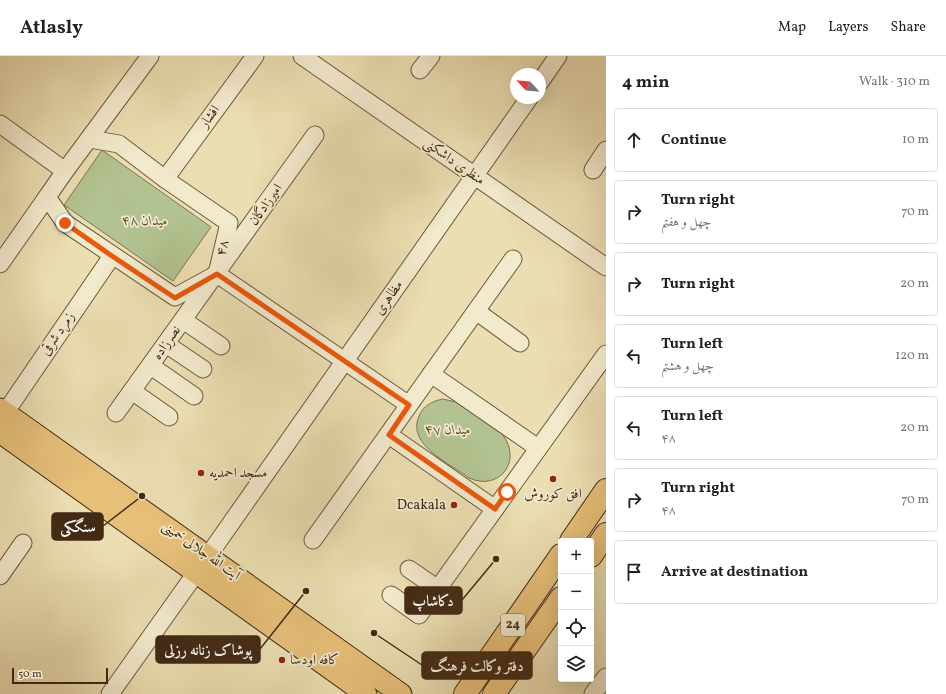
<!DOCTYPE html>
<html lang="en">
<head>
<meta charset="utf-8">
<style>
  body { margin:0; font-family:Vollkorn,Amiri,serif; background:#f2f2f2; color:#222 }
  .controls { position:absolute; right:12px; bottom:12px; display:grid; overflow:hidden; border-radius:4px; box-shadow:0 4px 16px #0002 }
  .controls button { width:36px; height:36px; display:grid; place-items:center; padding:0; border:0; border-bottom:1px solid #e0e0e0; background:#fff; color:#222; font:20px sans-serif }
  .compass { position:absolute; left:510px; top:12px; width:36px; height:36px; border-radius:50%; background:#fff; box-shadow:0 4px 16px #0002; rotate:296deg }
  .scale { position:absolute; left:12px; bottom:10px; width:96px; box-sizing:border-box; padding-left:4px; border:2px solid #422a15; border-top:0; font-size:11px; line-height:14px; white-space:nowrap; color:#422a15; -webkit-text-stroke:3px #f2eacd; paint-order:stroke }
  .stop { position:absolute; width:12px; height:12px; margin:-9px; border:3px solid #ea580c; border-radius:50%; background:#fff }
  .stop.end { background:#ea580c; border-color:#fff; box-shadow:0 1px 4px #0008 }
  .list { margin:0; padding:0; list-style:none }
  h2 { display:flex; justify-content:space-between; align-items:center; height:52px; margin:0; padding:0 16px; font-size:17px }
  h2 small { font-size:13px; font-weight:400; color:#767676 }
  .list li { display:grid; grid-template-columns:26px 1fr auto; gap:12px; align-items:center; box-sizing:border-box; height:64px; margin:0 8px 8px; padding:0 8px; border:1px solid #e0e0e0; border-radius:4px }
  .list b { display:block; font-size:15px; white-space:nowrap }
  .list p { margin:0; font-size:13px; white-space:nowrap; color:#767676 }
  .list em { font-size:13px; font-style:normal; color:#767676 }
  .icon { flex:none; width:22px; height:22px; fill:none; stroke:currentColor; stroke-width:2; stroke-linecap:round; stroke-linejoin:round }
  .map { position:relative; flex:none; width:606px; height:638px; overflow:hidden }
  header { display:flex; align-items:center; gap:24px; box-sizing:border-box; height:56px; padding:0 20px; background:#fff; border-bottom:1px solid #e0e0e0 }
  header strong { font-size:19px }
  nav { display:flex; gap:22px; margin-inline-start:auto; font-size:14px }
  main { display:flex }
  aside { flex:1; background:#fff }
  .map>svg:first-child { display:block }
  .green { fill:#b2c290; stroke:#7a7652 }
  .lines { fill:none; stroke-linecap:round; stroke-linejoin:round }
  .minor-casing { stroke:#6c573c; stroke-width:19 }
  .major-casing { stroke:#422a15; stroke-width:23 }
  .highway-casing { stroke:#422a15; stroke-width:24 }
  .minor { stroke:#f2eacd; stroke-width:17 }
  .major { stroke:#e6bf79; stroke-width:21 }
  .highway { stroke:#e6bf79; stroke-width:22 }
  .route { stroke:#ea580c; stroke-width:5 }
  .poi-dot { fill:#8f2418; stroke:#f2eacd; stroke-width:1.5 }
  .labels { text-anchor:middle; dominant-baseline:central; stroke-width:3.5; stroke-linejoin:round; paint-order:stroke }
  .shield { fill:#f2eacd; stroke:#77644c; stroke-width:1 }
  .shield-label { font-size:13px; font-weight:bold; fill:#422a15 }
  .street-label { font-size:14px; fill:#422a15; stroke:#f2eacd }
  .park-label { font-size:14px; font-style:italic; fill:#5e5034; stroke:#f2eacd }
  .poi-label { font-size:14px; fill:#422a15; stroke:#f2eacd; text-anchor:start }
  .leader { fill:none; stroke:#422a15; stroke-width:1.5 }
  .callout-dot { fill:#422a15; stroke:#f2eacd; stroke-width:1.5 }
  .callout { fill:#422a15; stroke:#422a15; stroke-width:1.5 }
  .callout-label { font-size:15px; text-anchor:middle; font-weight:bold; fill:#fff }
</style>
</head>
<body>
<header>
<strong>Atlasly</strong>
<nav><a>Map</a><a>Layers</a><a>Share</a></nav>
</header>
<main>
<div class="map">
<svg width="606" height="638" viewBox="0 0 606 638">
  <rect width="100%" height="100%" fill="#ebdeb2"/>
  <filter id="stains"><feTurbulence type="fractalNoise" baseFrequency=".005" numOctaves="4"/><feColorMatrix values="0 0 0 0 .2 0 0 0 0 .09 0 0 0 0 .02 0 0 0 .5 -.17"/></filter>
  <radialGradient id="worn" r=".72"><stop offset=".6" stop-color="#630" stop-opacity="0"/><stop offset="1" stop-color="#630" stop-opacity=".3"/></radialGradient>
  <g class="green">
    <polygon points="102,94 211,171 173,225 64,149"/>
    <path d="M443 343 456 346 502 378C523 404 500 436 469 422 451 408 406 389 419 360 423 350 432 345 443 343Z"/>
  </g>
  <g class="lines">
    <defs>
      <g id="minor">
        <polyline points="302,0 606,211"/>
        <polyline points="420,14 431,0"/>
        <polyline points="540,26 558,0"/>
        <polyline points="0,68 65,115"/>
        <polyline points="90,83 119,88 165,123 229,167 217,218 175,241 65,167 47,141 65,115 150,0"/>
        <polyline points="593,114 606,94"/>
        <polyline points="165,123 255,0"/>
        <polyline points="0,208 47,141"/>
        <polyline points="217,218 409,349"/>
        <polyline points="476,255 520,287"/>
        <polyline points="183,264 221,290"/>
        <polyline points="166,288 203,313"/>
        <polyline points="151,310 194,340"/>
        <polyline points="431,318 538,392"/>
        <polyline points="132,335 169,361"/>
        <polyline points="5,357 112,200"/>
        <polyline points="116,357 315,79"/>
        <polyline points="389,379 495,453"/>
        <polyline points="313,484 513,203"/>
        <polyline points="208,500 529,42"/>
        <polyline points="409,513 438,533"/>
        <polyline points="0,520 23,487"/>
        <polyline points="391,539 419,559 606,298"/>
        <polyline points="110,638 196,517"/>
        <polyline points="593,638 606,621"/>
      </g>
      <g id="major">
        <polyline points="0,353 401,638"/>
        <polyline points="0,376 366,638"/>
      </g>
      <g id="highway">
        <polyline points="571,485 606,434"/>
        <polyline points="591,500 606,478"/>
        <polyline points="465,638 561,499"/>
        <polyline points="494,638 561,542"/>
      </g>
    </defs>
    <use href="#minor" class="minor-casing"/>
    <use href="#major" class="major-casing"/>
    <use href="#highway" class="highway-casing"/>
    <use href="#minor" class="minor"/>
    <use href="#major" class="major"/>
    <use href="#highway" class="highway"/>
  </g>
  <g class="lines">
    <polyline class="route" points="65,167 112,200 175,242 217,218 409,349 389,379 495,453 507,436"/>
  </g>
  <g class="poi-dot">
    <circle cx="201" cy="417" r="4"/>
    <circle cx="553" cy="423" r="4"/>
    <circle cx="454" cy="449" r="4"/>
    <circle cx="282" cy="604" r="4"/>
  </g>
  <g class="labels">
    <rect class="shield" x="501" y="558" width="24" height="22" rx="3"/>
    <g class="shield-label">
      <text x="513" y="569">24</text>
    </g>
    <g class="street-label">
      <text transform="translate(210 61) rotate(-54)">افشار</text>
      <text transform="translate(454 106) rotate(35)">منظری داشکنی</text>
      <text transform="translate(266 149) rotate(-55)">امیرزادگان</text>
      <text transform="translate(223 192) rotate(-77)">۴۸</text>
      <text transform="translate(389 242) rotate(-55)">مظاهری</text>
      <text transform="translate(58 278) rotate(-56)">زمرد شرقی</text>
      <text transform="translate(167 287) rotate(-55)">نصرزاده</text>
      <text transform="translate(201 495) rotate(35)">آيت الله جلالى خمينى</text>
    </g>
    <g class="park-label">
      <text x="145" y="165">میدان ۴۸</text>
      <text x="448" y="374">میدان ۴۷</text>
    </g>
    <g class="poi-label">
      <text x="209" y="417">مسجد احمدیه</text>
      <text x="553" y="438" text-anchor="middle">افق کوروش</text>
      <text x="446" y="449" text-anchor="end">Dcakala</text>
      <text x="290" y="604">کافه اودسا</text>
    </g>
  </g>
  <path class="leader" d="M142 440L103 470M496 503L462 544M306 535L260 593M374 577L422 609"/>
  <g class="callout-dot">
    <circle cx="142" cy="440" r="4"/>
    <circle cx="496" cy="503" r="4"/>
    <circle cx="306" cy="535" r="4"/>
    <circle cx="374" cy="577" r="4"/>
  </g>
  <g class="callout">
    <rect x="52" y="457" width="51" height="27" rx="4"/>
    <rect x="405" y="531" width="57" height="27" rx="4"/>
    <rect x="156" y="580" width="104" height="27" rx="4"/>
    <rect x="422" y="596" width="110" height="27" rx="4"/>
  </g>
  <g class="callout-label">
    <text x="78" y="476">سنگکی</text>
    <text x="433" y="550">دکاشاپ</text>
    <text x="208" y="599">پوشاک زنانه رزلی</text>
    <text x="477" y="615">دفتر وکالت فرهنگ</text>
  </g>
  <rect width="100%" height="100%" filter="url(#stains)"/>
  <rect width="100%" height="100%" fill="url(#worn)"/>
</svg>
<div class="controls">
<button>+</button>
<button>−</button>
<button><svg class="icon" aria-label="locate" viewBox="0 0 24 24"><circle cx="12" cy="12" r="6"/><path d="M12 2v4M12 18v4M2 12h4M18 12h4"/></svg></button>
<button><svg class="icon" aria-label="layers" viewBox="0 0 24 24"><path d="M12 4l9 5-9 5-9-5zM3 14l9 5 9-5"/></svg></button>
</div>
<svg class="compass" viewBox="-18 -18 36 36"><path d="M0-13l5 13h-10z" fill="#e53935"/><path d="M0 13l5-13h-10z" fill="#767676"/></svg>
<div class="scale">50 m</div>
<div class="stop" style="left:507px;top:436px"></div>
<div class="stop end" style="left:65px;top:167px"></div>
</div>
<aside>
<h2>4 min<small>Walk · 310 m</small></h2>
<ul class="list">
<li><svg class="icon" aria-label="ahead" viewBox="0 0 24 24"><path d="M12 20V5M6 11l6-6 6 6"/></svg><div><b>Continue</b></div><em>10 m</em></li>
<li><svg class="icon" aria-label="right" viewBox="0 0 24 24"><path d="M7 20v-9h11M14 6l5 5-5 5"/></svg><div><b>Turn right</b><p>چهل و هفتم</p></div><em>70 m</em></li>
<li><svg class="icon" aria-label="right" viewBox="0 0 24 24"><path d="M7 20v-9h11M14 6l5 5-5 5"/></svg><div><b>Turn right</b></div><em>20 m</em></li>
<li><svg class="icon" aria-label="left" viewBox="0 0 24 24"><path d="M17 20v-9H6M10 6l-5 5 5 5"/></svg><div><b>Turn left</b><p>چهل و هشتم</p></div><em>120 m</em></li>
<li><svg class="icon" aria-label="left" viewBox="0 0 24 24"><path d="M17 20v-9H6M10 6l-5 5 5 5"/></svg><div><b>Turn left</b><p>۴۸</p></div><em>20 m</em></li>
<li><svg class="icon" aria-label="right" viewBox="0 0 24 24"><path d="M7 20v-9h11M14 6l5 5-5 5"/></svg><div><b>Turn right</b><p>۴۸</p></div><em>70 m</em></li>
<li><svg class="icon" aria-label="arrive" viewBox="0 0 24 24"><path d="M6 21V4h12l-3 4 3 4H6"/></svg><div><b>Arrive at destination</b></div></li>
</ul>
</aside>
</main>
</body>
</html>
